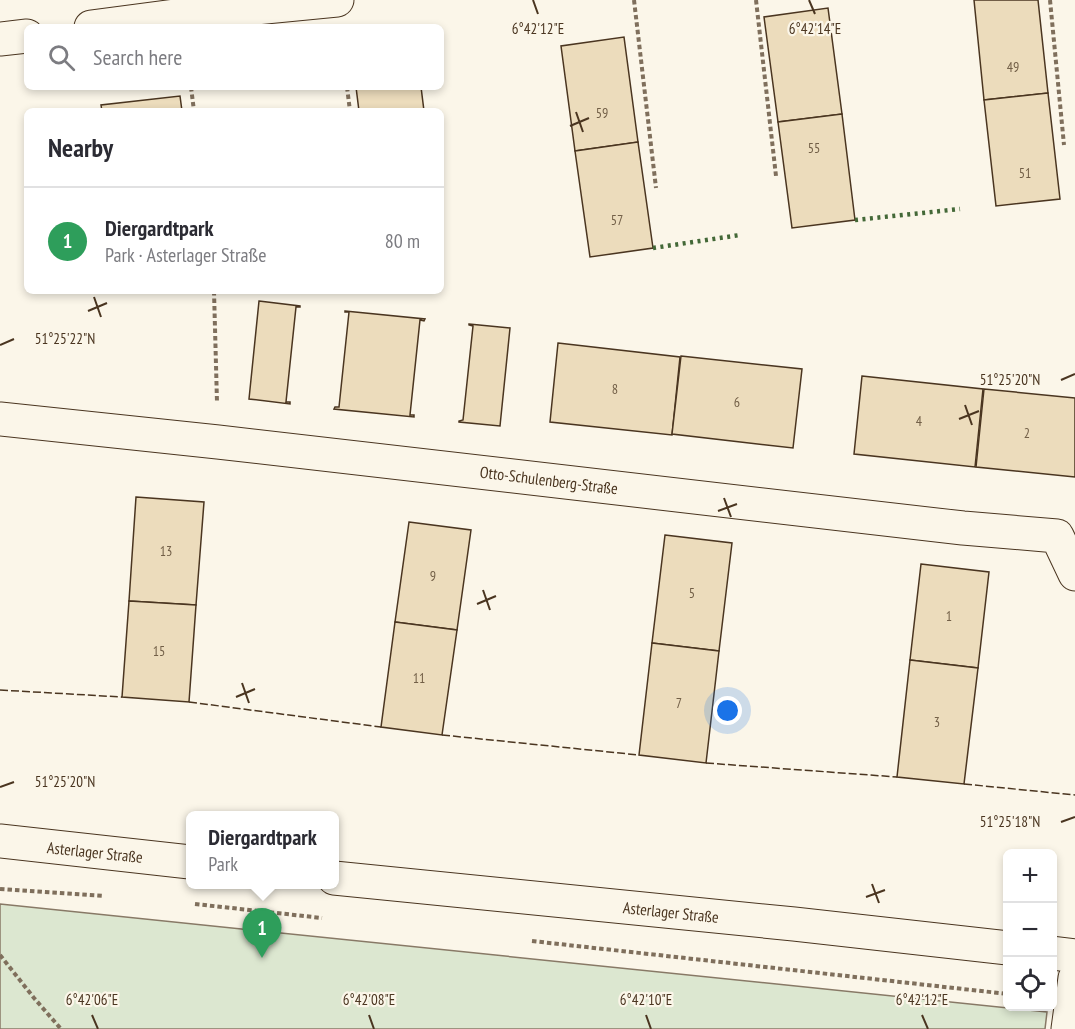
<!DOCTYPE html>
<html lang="en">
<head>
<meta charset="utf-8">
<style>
  body { margin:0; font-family:"PT Sans Narrow",sans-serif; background:#f2f2f3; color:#2b2b33 }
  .controls { position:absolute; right:18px; bottom:18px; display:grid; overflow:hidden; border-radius:9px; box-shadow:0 3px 9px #0003 }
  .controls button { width:54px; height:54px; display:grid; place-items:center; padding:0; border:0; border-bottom:2px solid #e1e1e2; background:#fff; color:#2b2b33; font:30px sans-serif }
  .you { position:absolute; left:728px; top:711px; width:21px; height:21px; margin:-15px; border:4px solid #fff; border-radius:50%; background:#1a73e8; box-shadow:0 0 0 9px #1a73e833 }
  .badge { display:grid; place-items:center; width:39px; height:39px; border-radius:50%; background:#db2777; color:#fff; font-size:20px; font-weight:700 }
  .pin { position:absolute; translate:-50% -50px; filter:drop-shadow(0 2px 3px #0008) }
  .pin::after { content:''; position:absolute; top:32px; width:21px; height:18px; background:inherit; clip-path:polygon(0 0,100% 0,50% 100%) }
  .popup { position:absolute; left:186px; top:811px; width:153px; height:78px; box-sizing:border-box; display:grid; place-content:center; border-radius:9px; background:#fff; filter:drop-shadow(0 2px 4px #0005); font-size:20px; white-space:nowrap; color:#7c7c81 }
  .popup b { font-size:22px; color:#2b2b33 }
  .popup::after { content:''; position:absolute; left:50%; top:100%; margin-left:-12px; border:12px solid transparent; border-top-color:#fff }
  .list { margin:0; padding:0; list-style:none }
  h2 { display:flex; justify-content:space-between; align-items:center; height:78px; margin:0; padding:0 24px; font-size:26px }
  h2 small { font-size:20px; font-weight:400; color:#7c7c81 }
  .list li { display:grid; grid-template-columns:39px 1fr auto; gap:18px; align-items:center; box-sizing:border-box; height:108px; padding:0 24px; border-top:2px solid #e1e1e2 }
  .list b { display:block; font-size:22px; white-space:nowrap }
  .list p { margin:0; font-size:20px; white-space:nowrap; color:#7c7c81 }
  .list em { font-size:20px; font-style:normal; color:#7c7c81 }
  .icon { flex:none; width:33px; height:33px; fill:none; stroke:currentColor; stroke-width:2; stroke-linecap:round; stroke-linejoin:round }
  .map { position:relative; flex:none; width:1075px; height:1029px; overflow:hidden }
  .search { position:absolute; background:#fff; box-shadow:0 3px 9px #0003; left:24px; top:24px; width:420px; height:66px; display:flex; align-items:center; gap:15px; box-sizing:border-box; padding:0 21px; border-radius:9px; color:#7c7c81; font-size:22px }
  .panel { position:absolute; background:#fff; box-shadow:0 3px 9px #0003; left:24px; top:108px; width:420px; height:186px; border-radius:9px }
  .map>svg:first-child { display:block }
  .green { fill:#dce7d0; stroke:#887966; stroke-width:1.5 }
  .building { fill:#ecdcbc; stroke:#4a3520; stroke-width:1.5 }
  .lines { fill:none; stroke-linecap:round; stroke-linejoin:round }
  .minor-casing { stroke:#4a3520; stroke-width:35 }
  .secondary-casing { stroke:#4a3520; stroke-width:35 }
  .path { stroke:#7f6f5c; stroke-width:4; stroke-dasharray:4.5 3; stroke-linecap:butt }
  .minor { stroke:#fbf6e9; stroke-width:33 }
  .secondary { stroke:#fbf6e9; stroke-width:33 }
  .hedge { stroke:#436837; stroke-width:4.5; stroke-dasharray:3 4.5; stroke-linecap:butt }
  .fence { stroke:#4a3520; stroke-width:1.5; stroke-dasharray:8 3; stroke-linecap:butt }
  .ticks { fill:none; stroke:#4a3520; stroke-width:2 }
  .labels { text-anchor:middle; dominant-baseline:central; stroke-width:4.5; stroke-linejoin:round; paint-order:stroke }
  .number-label { font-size:14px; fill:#725f47 }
  .street-label { font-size:16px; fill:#4a3520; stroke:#fbf6e9 }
  .ticks-label { font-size:15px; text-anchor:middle; fill:#4a3520; stroke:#fbf6e9; stroke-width:4.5; stroke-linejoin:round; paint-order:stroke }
</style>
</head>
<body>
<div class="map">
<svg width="1075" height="1029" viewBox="0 0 1075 1029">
  <rect width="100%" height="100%" fill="#fbf6e9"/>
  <polygon class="green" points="0,904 1047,1012 1045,1029 0,1029"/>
  <g class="building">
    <polygon points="974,0 1038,0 1048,93 984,100"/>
    <polygon points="828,8 842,114 778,122 764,17"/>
    <polygon points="624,37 638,142 575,151 561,46"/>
    <polygon points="356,87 421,87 424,111 359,111"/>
    <polygon points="1048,93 1060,199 996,206 984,100"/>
    <polygon points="180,96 182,111 102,111 101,105"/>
    <polygon points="842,114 855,220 792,228 778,122"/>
    <polygon points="638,142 653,248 590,257 575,151"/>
    <polygon points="259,301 300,306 300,307 296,307 286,402 290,402 290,404 249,399"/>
    <polygon points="345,311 425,319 424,321 420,320 410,415 414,415 414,417 334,409 335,407 339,407 349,312 345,312"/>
    <polygon points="469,324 510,328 500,426 459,422 459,421 463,420 473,326 469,325"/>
    <polygon points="558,343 680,357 672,435 550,422"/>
    <polygon points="681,356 802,369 793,448 672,434"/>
    <polygon points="862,376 983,389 975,467 854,454"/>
    <polygon points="984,389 1075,398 1075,477 976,467"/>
    <polygon points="136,497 204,502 196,605 129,601"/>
    <polygon points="409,522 471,530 457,630 395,622"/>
    <polygon points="665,535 732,543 719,651 652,643"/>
    <polygon points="921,564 989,572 978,668 910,660"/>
    <polygon points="129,601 196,605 189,702 122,697"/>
    <polygon points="395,622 457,630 442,735 381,727"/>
    <polygon points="652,643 719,651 706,763 639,755"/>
    <polygon points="910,660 978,668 964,784 897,777"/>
  </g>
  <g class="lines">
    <defs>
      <g id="minor">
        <polyline points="91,27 183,15 337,0"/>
        <polyline points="0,39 27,36"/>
        <polyline points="0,419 218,442 963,528 1057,536 1075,574"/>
        <polyline points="1068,1029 1075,978"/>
      </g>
      <g id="secondary">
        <polyline points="0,841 190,862"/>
        <polyline points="334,878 794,924 1008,948"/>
        <polyline points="1052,953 1075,956"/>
      </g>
    </defs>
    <use href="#minor" class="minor-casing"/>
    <use href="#secondary" class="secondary-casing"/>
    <g class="path">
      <polyline points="634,0 656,188"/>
      <polyline points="756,0 776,176"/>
      <polyline points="1050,0 1064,145"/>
      <polyline points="191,87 194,111"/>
      <polyline points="347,87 350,111"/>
      <polyline points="214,291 217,402"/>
      <polyline points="0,889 104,896"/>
      <polyline points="195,904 322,918"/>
      <polyline points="532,941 1008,994"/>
      <polyline points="0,955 34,998 61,1029"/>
    </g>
    <use href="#minor" class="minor"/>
    <use href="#secondary" class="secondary"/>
    <g class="hedge">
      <polyline points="855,220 960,209"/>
      <polyline points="653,248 740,235"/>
    </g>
    <g class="fence">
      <polyline points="0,690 122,697"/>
      <polyline points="189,702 381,727"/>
      <polyline points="442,735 639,755"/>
      <polyline points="706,763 897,777"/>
      <polyline points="964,784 1075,795"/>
    </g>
  </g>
  <path class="ticks" d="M533 0 538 14M809 0 815 14M576 112 583 132M570 126 589 118M94 297 101 317M88 311 107 303M0 345 14 339M1061 380 1075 374M965 405 972 425M959 419 979 411M724 498 731 517M718 511 737 504M483 590 490 610M477 604 496 596M242 683 249 703M236 697 255 689M0 787 14 782M1061 822 1075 817M872 884 879 903M866 897 885 890M92 1015 98 1029M369 1015 374 1029M646 1015 651 1029M922 1015 928 1029"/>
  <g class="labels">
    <g class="number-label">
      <text x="1013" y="67">49</text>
      <text x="602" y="113">59</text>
      <text x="814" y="148">55</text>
      <text x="1025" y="173">51</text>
      <text x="617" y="220">57</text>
      <text x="615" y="389">8</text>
      <text x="737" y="402">6</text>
      <text x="919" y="421">4</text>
      <text x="1027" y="433">2</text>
      <text x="166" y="551">13</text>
      <text x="433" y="576">9</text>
      <text x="692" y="593">5</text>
      <text x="949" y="616">1</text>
      <text x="159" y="651">15</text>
      <text x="419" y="678">11</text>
      <text x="679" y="703">7</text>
      <text x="937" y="722">3</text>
    </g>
    <g class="street-label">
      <text transform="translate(549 480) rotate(7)">Otto-Schulenberg-Straße</text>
      <text transform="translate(95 852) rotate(6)">Asterlager Straße</text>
      <text transform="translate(671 912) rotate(6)">Asterlager Straße</text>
    </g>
  </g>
  <g class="ticks-label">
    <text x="538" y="34">6°42'12"E</text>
    <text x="815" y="34">6°42'14"E</text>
    <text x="65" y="344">51°25'22"N</text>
    <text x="1010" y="385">51°25'20"N</text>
    <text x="65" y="787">51°25'20"N</text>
    <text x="1010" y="827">51°25'18"N</text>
    <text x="92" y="1005">6°42'06"E</text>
    <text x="369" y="1005">6°42'08"E</text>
    <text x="646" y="1005">6°42'10"E</text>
    <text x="922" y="1005">6°42'12"E</text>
  </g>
</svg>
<div class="controls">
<button>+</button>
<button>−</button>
<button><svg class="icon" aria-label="locate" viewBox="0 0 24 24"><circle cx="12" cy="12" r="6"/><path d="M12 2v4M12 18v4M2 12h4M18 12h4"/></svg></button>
</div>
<div class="you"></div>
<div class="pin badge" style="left:262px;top:958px;background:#2e9e5b">1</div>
<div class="popup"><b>Diergardtpark</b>Park</div>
<div class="search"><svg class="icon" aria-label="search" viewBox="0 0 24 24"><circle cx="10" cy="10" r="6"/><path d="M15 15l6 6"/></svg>Search here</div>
<section class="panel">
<h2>Nearby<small></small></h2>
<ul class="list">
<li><span class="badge" style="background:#2e9e5b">1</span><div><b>Diergardtpark</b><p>Park · Asterlager Straße</p></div><em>80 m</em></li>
</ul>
</section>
</div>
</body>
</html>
